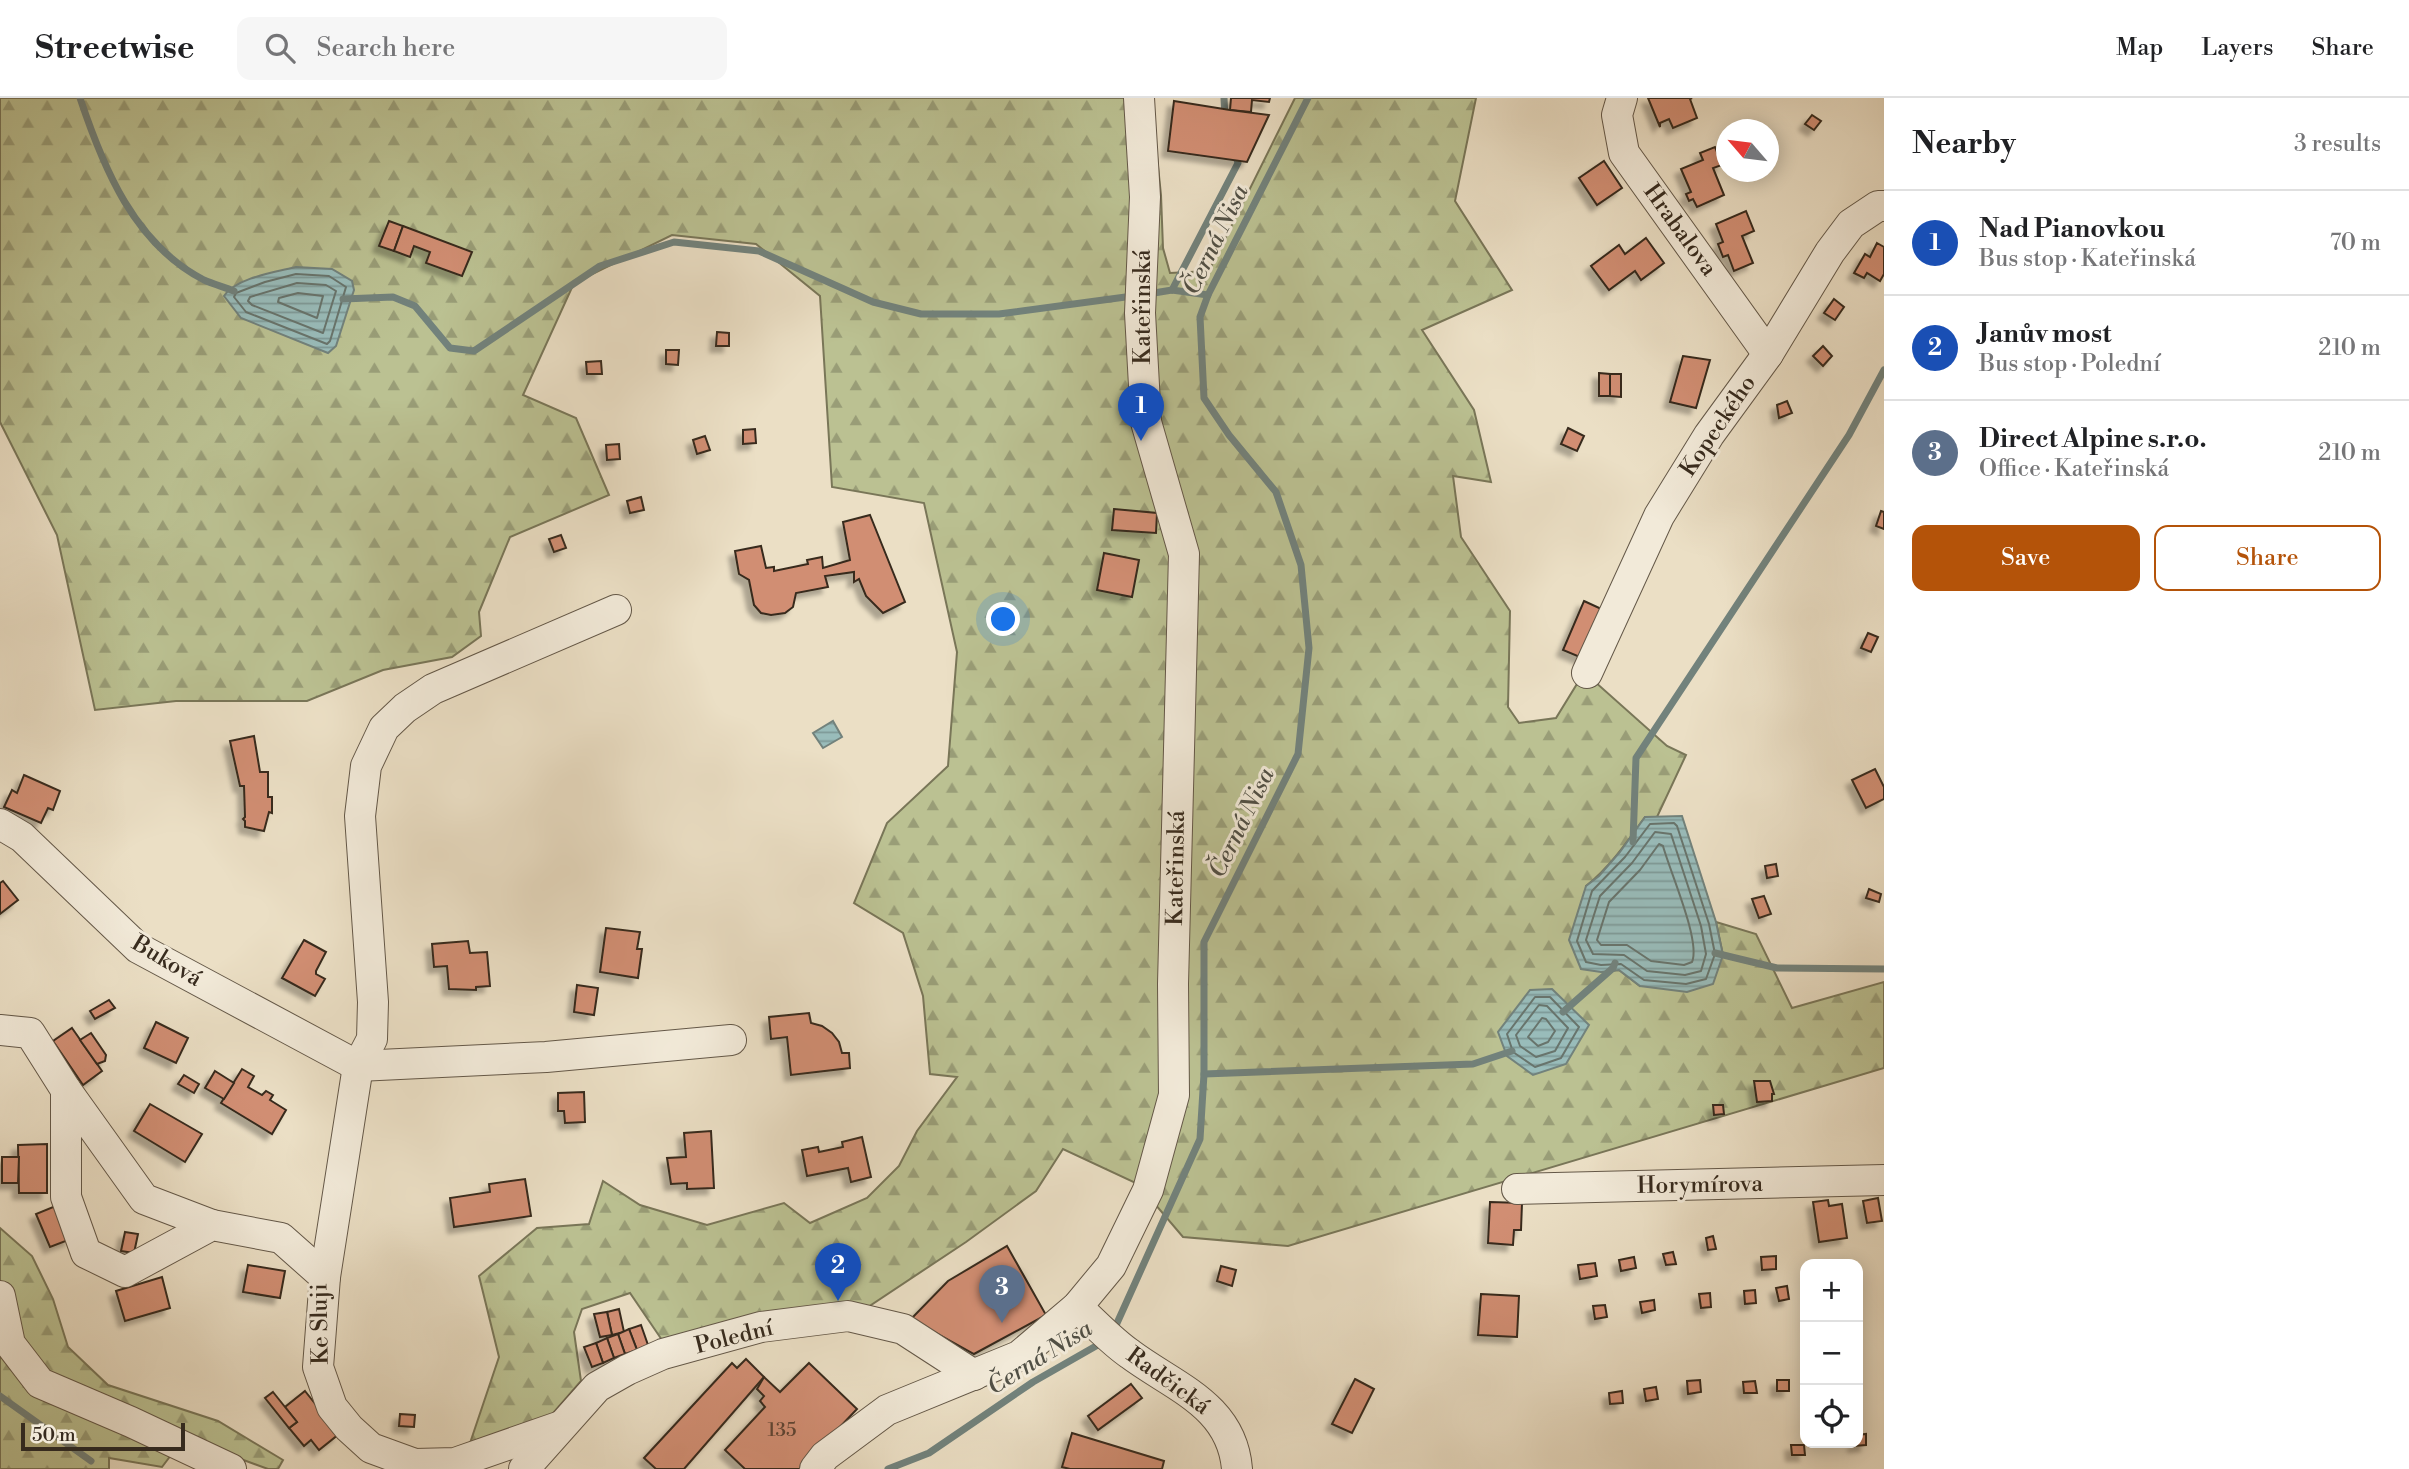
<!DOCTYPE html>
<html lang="en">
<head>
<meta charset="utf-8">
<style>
  body { margin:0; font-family:"Libre Bodoni",serif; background:#f6f6f6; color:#202124 }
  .controls { position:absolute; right:21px; bottom:21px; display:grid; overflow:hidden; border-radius:14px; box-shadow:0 4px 18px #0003 }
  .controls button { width:63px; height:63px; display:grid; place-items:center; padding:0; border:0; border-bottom:2px solid #e0e0e0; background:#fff; color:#202124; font:35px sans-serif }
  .compass { position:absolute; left:1716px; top:21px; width:63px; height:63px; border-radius:50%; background:#fff; box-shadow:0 4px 18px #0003; rotate:298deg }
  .scale { position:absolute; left:21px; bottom:18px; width:164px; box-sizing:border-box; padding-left:7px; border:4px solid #372b1e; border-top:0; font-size:19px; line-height:24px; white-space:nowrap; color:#372b1e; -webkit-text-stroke:5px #f2ead9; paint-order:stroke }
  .you { position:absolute; left:1004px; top:522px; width:24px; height:24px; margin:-18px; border:5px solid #fff; border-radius:50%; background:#1a73e8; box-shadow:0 0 0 10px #1a73e833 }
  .badge { display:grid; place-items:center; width:46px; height:46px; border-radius:50%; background:#b45309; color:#fff; font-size:23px; font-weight:700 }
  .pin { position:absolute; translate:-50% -58px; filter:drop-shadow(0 2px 4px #0008) }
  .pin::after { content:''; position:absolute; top:37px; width:24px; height:21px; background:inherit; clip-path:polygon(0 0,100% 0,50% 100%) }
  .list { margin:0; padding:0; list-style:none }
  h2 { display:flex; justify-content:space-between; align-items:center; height:91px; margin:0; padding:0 28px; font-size:30px }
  h2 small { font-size:23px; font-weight:400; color:#757577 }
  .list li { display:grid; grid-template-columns:46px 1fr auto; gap:21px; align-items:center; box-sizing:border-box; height:105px; padding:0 28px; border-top:2px solid #e0e0e0 }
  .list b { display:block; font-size:26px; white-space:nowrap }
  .list p { margin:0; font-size:23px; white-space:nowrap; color:#757577 }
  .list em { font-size:23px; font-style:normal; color:#757577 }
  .actions { display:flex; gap:14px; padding:21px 28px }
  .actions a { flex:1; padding:16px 0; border:2px solid #b45309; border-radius:14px; text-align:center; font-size:24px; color:#b45309 }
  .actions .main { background:#b45309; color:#fff }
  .icon { flex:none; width:38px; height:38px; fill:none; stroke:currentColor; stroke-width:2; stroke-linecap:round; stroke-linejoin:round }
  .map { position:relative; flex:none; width:1884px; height:1371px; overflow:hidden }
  header { display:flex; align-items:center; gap:42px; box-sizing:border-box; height:98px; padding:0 35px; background:#fff; border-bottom:2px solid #e0e0e0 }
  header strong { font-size:33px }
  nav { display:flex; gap:38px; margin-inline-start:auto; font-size:24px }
  .search { width:490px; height:63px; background:#f6f6f6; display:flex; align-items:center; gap:18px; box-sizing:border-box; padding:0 24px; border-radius:14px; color:#757577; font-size:26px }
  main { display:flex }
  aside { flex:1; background:#fff }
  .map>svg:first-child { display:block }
  .forest { fill:url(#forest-firs); stroke:#797658; stroke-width:2 }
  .water { fill:url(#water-rules); stroke:#72827c; stroke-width:2 }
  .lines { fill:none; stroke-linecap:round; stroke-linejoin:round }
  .shore { stroke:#68746c; stroke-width:2 }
  .stream { stroke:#72827c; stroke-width:7 }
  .building { fill:#d18e73; stroke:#372b1e; stroke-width:2; filter:url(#shadow) }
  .minor-casing { stroke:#645848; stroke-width:32 }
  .minor { stroke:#f2ead9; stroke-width:30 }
  .labels { text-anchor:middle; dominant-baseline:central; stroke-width:6; stroke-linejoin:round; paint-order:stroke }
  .number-label { font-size:19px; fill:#5e4433 }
  .street-label { font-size:23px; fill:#372b1e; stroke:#f2ead9 }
  .water-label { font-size:24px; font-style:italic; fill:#504f45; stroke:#f2ead9 }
</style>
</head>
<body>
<header>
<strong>Streetwise</strong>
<div class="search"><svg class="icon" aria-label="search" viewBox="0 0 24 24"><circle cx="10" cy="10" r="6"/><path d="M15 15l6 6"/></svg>Search here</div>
<nav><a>Map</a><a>Layers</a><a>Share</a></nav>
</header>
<main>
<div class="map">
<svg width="1884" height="1371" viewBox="0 0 1884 1371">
  <defs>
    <pattern id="forest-firs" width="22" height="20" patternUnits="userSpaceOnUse" patternTransform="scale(1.75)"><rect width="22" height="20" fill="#bbc192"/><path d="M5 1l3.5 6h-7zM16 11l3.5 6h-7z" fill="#999d77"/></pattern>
    <pattern id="water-rules" width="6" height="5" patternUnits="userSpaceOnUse" patternTransform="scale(1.75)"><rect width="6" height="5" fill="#99bcba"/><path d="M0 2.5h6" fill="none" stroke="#7e9997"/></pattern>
    <filter id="shadow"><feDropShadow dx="-6" dy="6" stdDeviation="2" flood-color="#0004"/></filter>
  </defs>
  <rect width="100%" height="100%" fill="#ebdfc5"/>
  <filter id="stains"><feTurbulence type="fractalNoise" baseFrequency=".00286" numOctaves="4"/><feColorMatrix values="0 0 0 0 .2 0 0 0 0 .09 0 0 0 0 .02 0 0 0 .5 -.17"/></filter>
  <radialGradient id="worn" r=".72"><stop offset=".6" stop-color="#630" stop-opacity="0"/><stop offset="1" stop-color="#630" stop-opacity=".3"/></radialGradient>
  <g class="forest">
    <path d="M0 0H1151L1161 97 1163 150 1170 175 1209 173 1295 0H1476L1455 103 1512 192 1422 232 1474 312 1491 384 1453 378 1461 439 1510 513 1508 609 1519 625 1556 620 1588 568 1594 583 1667 648 1686 657 1657 719H1645C1627 744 1610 769 1586 788L1601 874 1619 872 1640 888 1723 857 1716 824 1756 836 1792 910 1884 884V970L1288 1148 1183 1139 1138 1086 1063 1051 1036 1093 966 1144 868 1209 664 1245 630 1195 582 1211 574 1234 581 1283 548 1321 468 1351 499 1259 479 1178 537 1130 589 1126 603 1083 640 1107 707 1127 784 1105 810 1125 867 1100 899 1068 917 1033 957 979 930 976 923 898 903 835 854 805 887 725 948 668 957 554 924 405 832 389 820 198 756 146 672 137 574 185 523 297 576 320 609 397 510 439 479 514 481 538 452 559 383 572 307 603H176L95 612 57 437 0 324Z"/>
    <polygon points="0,1130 32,1158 53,1201 68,1249 108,1287 218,1323 283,1362 278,1371 268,1371 184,1340 162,1369 109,1360 109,1371 0,1371"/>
  </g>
  <g class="water">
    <path d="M296 169 332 171 352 183 354 192 336 248 328 255 241 220 224 198C235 180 276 174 296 169Z"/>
    <polygon points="833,623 842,639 823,650 813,635"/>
    <polygon points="1682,718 1716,824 1723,857 1713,886 1687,894 1640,888 1619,872 1601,874 1581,871 1569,842 1586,788 1599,778 1620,754 1645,719"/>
    <polygon points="1552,891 1589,927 1566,966 1533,977 1507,958 1498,934 1530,892"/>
  </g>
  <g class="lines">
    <g class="shore">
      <polygon points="296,176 329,178 346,189 330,243 327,246 246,214 234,199 236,195 265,184"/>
      <polygon points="297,185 326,187 336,193 323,235 252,207 248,203 250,199"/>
      <polygon points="298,195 323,198 317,220 278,204 279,200"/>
      <polygon points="1650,726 1674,725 1677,728 1709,826 1715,856 1706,881 1686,886 1644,882 1621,866 1601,867 1586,864 1577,843 1592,793 1625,759"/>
      <polygon points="1655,734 1671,736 1701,828 1706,856 1701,873 1685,877 1647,873 1624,857 1593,856 1586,842 1600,798 1632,765"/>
      <path d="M1659 746 1663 748C1670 774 1701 843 1692 864L1684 867 1651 863 1627 847H1601L1597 842 1609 804 1640 772Z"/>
      <polygon points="1535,899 1550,899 1579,929 1561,960 1535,969 1513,954 1507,936"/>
      <polygon points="1539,907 1547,908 1568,930 1555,953 1536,959 1520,948 1516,937"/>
      <polygon points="1542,920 1546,921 1555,933 1548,944 1538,948 1528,939"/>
    </g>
    <g class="stream">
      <path d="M80 0C103 69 134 146 204 182 213 186 224 189 234 193"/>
      <polyline points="1224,0 1225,20"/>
      <polyline points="1172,192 1238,65 1235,55"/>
      <polyline points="1148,196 1172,192 1208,197"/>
      <polyline points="343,201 393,199 415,208 450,250 474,253 600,168 674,144 759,153 873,204 921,216 999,216 1133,198"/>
      <polyline points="1633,744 1636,660 1849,337 1884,272"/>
      <polyline points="1715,855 1777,870 1884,871"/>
      <polyline points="1563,914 1613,870 1615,865"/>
      <polyline points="1204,976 1473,966 1512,953"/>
      <polyline points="1113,1234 1200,1041 1204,976 1204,844 1298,656 1309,550 1301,467 1276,394 1229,337 1204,300 1200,219 1208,197 1308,0"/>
      <polyline points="0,1298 91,1363"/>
      <polyline points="888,1371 929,1355 1033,1284 1103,1244"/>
    </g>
  </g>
  <g class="building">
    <polygon points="1231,0 1270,0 1269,4 1252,2 1251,14 1230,12"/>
    <polygon points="1648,0 1692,0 1690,1 1697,20 1673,30 1669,21 1660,25 1660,29"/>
    <polygon points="1174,3 1230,12 1269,17 1247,64 1168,53"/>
    <polygon points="1812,17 1821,23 1814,32 1805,26"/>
    <polygon points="1715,49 1722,67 1713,70 1724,97 1697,109 1693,101 1689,103 1686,96 1691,94 1681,71 1703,62 1700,55"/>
    <polygon points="1604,63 1622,90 1597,107 1579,80"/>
    <polygon points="1746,113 1754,133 1742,138 1753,165 1734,173 1728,157 1723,159 1718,146 1723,144 1716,126"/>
    <polygon points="389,123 403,128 394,153 379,148"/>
    <polygon points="403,128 472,154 462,178 426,165 430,154 414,148 410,159 394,153"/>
    <polygon points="1646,140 1664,165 1641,182 1635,173 1609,192 1591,168 1619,147 1625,156"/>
    <polygon points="1877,145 1884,149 1884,176 1880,183 1867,175 1864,180 1854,175 1865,156 1870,159"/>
    <polygon points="1834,201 1844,209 1835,222 1824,215"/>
    <polygon points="717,234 729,235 729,248 716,248"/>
    <polygon points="1823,248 1832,258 1823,268 1813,258"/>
    <polygon points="666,252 679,252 678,267 666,266"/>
    <polygon points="1683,258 1710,262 1696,310 1670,304"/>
    <polygon points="601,263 602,276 587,276 586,264"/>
    <polygon points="1599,275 1610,276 1610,298 1599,298"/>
    <polygon points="1610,276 1621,276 1621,299 1610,298"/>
    <polygon points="1787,303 1792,315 1779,320 1777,307"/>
    <polygon points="1568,330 1584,338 1577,353 1561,346"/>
    <polygon points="755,331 756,345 743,346 743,332"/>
    <polygon points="705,338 710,352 697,356 693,342"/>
    <polygon points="619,346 620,361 607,362 606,347"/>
    <polygon points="641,399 644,412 630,415 627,403"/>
    <polygon points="1114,411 1157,415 1156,435 1112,432"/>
    <polygon points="1881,413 1884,414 1884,431 1876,428"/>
    <polygon points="870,417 905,504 883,515 866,498 859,481 854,484 854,474 825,478 828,489 796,495 793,509 785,515 771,517 761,515 754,507 749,482 739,476 735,453 761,448 766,470 774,469 774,473 808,466 807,462 822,459 823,470 850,462 843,424"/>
    <polygon points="561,437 566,450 554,454 549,441"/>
    <polygon points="1104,455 1139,462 1132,499 1097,492"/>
    <polygon points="1584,503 1608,514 1587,562 1563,552"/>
    <polygon points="1868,535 1878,539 1871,554 1861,550"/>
    <polygon points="254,638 260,674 268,674 268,699 272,699 272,715 269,714 264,733 245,729 245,723 243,721 245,719 244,688 240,688 230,643"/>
    <polygon points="1875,671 1884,689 1884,701 1866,710 1852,682"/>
    <polygon points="24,677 60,693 53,712 48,710 41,725 4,709 12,692 17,695"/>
    <polygon points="1776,766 1778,778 1767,780 1765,768"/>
    <polygon points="3,783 18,802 0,816 0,785"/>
    <polygon points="1869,791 1881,796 1879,804 1866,800"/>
    <polygon points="1764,798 1771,816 1759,820 1752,801"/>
    <polygon points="606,830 640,834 637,851 642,851 638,880 600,874"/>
    <polygon points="304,842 326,854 316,873 316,876 325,881 315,898 282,880"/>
    <polygon points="468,843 470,855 487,854 490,888 476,889 476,892 449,891 447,868 434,869 432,846"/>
    <polygon points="577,887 598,890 594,917 574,914"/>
    <polygon points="109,902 115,910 95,921 90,913"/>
    <polygon points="809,915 811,925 822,928 832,935 839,944 842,955 849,955 850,970 791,977 787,939 771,941 769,919"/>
    <polygon points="156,924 188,940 176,965 144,950"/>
    <polygon points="72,930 102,973 83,987 53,943"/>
    <polygon points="91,935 106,957 105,963 97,966 80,942"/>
    <polygon points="242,971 254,978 248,989 262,997 266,993 273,997 270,1002 286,1012 272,1036 221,1005"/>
    <polygon points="215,973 234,985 224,1001 205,990"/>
    <polygon points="184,977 199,986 194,995 178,986"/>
    <polygon points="1754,983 1770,983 1774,996 1772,996 1772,1003 1757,1004"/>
    <polygon points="584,994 585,1024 565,1025 564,1013 558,1013 558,995"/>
    <polygon points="150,1006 202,1036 185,1064 134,1033"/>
    <polygon points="1713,1007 1723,1007 1724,1016 1714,1017"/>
    <polygon points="711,1033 714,1090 687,1091 687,1085 671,1086 667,1060 686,1059 684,1035"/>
    <polygon points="862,1039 871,1079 851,1084 848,1070 807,1078 802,1052 818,1049 819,1054 843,1049 842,1044"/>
    <polygon points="47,1046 47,1095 19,1095 18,1047"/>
    <polygon points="2,1059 19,1059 18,1085 2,1085"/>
    <polygon points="525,1081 531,1118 454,1129 450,1100 490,1094 489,1086"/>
    <polygon points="1878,1100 1882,1123 1867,1125 1863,1103"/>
    <polygon points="1828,1102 1829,1108 1842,1106 1847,1140 1819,1144 1813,1104"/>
    <polygon points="1490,1104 1522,1105 1521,1132 1514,1132 1513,1147 1488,1145"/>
    <polygon points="58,1107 71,1141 50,1149 36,1116"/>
    <polygon points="125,1134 138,1136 134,1155 121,1153"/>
    <polygon points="1713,1138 1716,1151 1708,1152 1706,1140"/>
    <polygon points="1007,1148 1046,1217 974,1256 911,1221 948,1183"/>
    <polygon points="1673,1154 1676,1166 1666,1167 1663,1156"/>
    <polygon points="1776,1158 1776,1171 1762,1172 1761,1159"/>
    <polygon points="1634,1159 1636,1170 1621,1173 1619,1162"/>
    <polygon points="1595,1165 1597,1178 1580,1181 1578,1167"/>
    <polygon points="248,1167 285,1173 280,1200 243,1194"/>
    <polygon points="1221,1168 1236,1172 1232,1188 1217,1183"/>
    <polygon points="162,1179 170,1210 125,1223 116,1193"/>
    <polygon points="1787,1188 1789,1201 1779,1203 1776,1190"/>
    <polygon points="1755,1192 1756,1205 1745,1206 1744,1193"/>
    <polygon points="1710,1195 1711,1209 1701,1210 1699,1196"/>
    <polygon points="1481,1196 1519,1198 1517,1239 1478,1237"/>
    <polygon points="1654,1202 1655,1212 1642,1215 1640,1204"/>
    <polygon points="1605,1207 1607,1219 1595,1221 1593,1208"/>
    <polygon points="619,1211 624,1234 612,1237 607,1214"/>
    <polygon points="607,1214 612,1237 600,1239 594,1216"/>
    <polygon points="641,1227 648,1247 637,1252 629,1231"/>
    <polygon points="629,1231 637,1252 625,1256 618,1236"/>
    <polygon points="618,1236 625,1256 614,1260 607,1240"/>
    <polygon points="607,1240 614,1260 603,1265 596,1245"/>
    <polygon points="596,1245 603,1265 592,1269 584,1249"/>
    <polygon points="746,1261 764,1279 684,1371 656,1371 644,1360 732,1265 737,1270"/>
    <polygon points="809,1265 857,1311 800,1371 745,1371 725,1352 765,1309 760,1303 764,1298 757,1291 764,1279 780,1294"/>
    <polygon points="1355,1281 1374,1291 1352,1335 1332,1326"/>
    <polygon points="1700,1282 1701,1294 1688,1296 1687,1283"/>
    <rect x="1777" y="1282" width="12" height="11"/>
    <polygon points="1755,1283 1757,1295 1744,1295 1743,1284"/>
    <polygon points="1131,1286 1142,1300 1098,1332 1088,1318"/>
    <polygon points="1656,1289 1658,1301 1646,1303 1644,1291"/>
    <polygon points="305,1293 339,1336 319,1352 311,1342 304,1348 289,1330 297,1324 285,1309"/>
    <polygon points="1622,1293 1623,1305 1610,1306 1609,1295"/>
    <polygon points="273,1294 297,1324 289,1330 265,1300"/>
    <polygon points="400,1316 415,1317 414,1329 399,1328"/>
    <polygon points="1072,1335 1164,1363 1162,1371 1070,1371 1062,1369"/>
    <polygon points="1866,1336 1866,1347 1854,1348 1854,1345 1858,1345 1858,1337"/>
    <polygon points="1791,1347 1804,1347 1805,1357 1792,1357"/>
  </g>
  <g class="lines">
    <defs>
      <g id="minor">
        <polyline points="1622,0 1617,17 1624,55 1768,256"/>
        <polyline points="1587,575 1659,418 1709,337 1768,256 1830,154 1851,126 1878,108 1884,108"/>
        <polyline points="0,726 22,739 138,850 358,968 546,959 731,942"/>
        <polyline points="0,932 30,935 66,992 66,1099 86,1155 125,1174 212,1127 281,1140 325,1179 318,1269 332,1309 349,1330 371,1350 415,1366 455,1365 561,1328"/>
        <polyline points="66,992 144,1101 212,1127"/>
        <polyline points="1517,1091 1884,1082"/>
        <polyline points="325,1179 358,968 372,941 373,904 360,718 366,668 384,630 405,610 433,591 616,512"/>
        <polyline points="0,1198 10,1246 40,1285 131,1324 231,1371"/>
        <path d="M1077 1209C1094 1224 1111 1243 1130 1256 1174 1289 1232 1307 1237 1371"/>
        <polyline points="524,1371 597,1289 627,1272 663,1256 761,1229 848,1218 903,1231 974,1277"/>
        <polyline points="815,1371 825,1358 887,1312 1019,1258 1077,1209 1111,1168 1148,1092 1174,997 1173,886 1184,456 1146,324 1140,215 1145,99 1139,0"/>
      </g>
    </defs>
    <use href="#minor" class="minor-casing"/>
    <use href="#minor" class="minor"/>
  </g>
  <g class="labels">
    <g class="number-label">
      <text x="782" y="1332">135</text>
    </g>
    <g class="street-label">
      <text transform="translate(1680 132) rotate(54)">Hrabalova</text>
      <text transform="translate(1143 209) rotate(-90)">Kateřinská</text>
      <text transform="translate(1718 328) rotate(-56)">Kopeckého</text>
      <text transform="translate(1176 770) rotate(-89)">Kateřinská</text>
      <text transform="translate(167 863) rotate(31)">Buková</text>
      <text transform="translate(1700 1087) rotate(-1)">Horymírova</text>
      <text transform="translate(320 1226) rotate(-91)">Ke Sluji</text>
      <text transform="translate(734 1239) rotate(-14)">Polední</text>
      <text transform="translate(1168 1283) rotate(36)">Radčická</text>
    </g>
    <g class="water-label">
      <text transform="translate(1216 142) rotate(-64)">Černá Nisa</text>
      <text transform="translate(1242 725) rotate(-64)">Černá Nisa</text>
      <text transform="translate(1040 1260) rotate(-32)">Černá Nisa</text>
    </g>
  </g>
  <rect width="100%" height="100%" filter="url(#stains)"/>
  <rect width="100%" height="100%" fill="url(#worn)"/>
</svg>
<div class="controls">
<button>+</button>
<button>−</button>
<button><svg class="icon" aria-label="locate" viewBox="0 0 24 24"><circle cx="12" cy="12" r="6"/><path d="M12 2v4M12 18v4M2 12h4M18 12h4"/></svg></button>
</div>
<svg class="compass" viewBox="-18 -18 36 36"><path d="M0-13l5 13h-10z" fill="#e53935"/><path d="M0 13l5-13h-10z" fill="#757577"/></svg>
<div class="scale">50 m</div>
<div class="you"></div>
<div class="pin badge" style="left:1141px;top:343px;background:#1a4fb4">1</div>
<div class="pin badge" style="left:838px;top:1203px;background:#1a4fb4">2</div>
<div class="pin badge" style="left:1002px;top:1225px;background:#5c6f8a">3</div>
</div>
<aside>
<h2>Nearby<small>3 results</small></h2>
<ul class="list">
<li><span class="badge" style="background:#1a4fb4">1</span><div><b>Nad Pianovkou</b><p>Bus stop · Kateřinská</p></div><em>70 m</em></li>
<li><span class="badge" style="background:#1a4fb4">2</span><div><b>Janův most</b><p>Bus stop · Polední</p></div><em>210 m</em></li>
<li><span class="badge" style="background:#5c6f8a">3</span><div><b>Direct Alpine s.r.o.</b><p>Office · Kateřinská</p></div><em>210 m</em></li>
</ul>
<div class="actions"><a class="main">Save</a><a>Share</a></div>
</aside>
</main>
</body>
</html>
